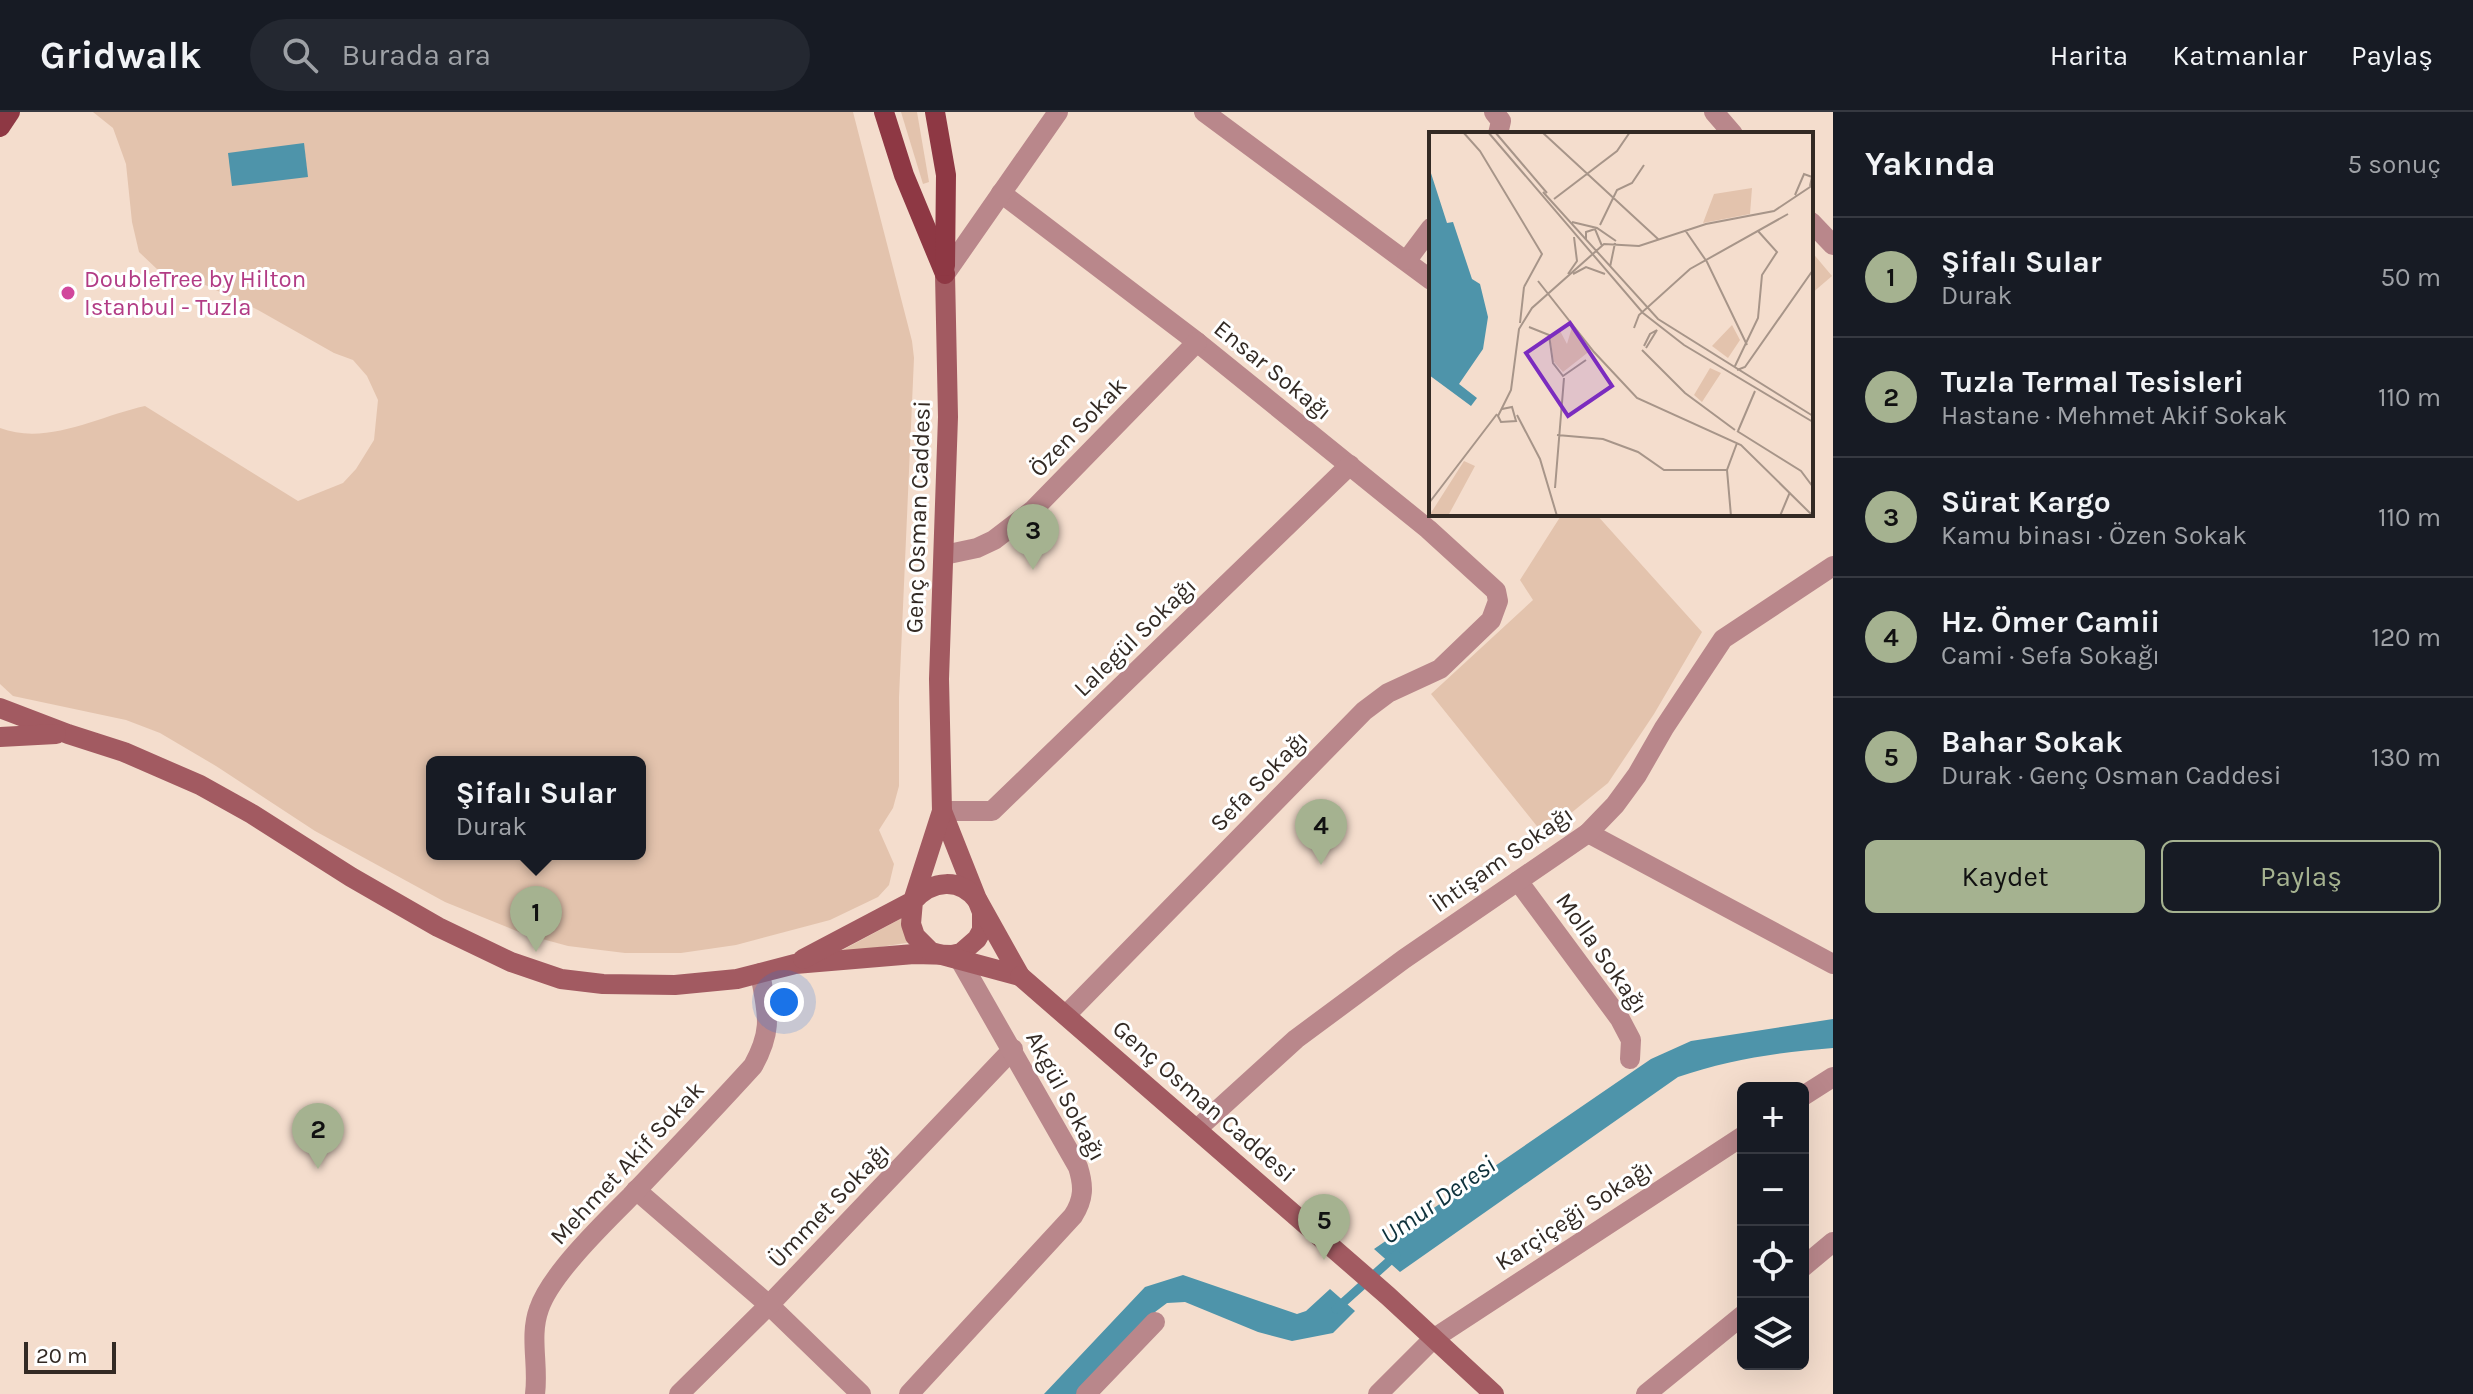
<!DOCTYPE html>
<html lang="tr">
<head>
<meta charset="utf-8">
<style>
  body { margin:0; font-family:Karla,sans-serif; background:#242831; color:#f1f3f6 }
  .controls { position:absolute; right:24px; bottom:24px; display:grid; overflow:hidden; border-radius:12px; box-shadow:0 8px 32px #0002 }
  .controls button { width:72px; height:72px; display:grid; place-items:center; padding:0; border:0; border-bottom:2px solid #363941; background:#171b24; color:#f1f3f6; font:40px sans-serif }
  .scale { position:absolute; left:24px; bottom:20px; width:92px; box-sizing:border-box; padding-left:8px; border:4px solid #332a24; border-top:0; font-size:22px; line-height:28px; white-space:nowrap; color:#332a24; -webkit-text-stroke:6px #fff; paint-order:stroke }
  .you { position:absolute; left:784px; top:890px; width:28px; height:28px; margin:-20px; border:6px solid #fff; border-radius:50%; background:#1a73e8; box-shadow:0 0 0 12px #1a73e833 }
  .badge { display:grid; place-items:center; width:52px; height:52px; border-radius:50%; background:#a5b290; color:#111; font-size:26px; font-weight:700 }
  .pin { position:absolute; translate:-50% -66px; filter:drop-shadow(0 2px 4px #0008) }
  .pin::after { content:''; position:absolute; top:42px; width:28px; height:24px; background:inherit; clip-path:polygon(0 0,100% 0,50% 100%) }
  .popup { position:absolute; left:426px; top:644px; width:220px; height:104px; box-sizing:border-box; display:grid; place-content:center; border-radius:12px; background:#171b24; filter:drop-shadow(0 2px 6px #0005); font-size:26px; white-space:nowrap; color:#9ea1a6 }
  .popup b { font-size:30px; color:#f1f3f6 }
  .popup::after { content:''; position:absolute; left:50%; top:100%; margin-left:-16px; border:16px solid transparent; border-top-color:#171b24 }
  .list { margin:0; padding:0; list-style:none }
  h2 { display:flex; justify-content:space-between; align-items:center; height:104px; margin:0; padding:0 32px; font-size:34px }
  h2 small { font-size:26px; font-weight:400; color:#9ea1a6 }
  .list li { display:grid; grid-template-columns:52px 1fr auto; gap:24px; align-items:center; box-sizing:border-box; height:120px; padding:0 32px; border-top:2px solid #363941 }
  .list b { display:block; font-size:30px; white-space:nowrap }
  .list p { margin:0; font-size:26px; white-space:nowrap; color:#9ea1a6 }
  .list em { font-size:26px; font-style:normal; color:#9ea1a6 }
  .actions { display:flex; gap:16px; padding:24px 32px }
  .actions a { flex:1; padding:18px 0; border:2px solid #a5b290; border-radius:12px; text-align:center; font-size:28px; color:#a5b290 }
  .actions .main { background:#a5b290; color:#111 }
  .icon { flex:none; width:44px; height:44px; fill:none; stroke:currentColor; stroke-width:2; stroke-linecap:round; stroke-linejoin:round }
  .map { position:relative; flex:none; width:1833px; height:1282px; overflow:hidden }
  header { display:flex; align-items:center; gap:48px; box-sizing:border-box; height:112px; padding:0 40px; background:#171b24; border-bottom:2px solid #363941 }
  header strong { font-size:38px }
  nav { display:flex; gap:44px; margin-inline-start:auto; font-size:28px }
  .search { width:560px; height:72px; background:#242831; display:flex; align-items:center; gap:20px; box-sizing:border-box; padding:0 28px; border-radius:44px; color:#9ea1a6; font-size:30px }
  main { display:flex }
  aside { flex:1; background:#171b24 }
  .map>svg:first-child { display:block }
  .green { fill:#e3c3ad; fill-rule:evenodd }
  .water { fill:#4e94aa }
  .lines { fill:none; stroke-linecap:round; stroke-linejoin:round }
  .stream { stroke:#4e94aa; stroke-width:9 }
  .street { stroke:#b9878b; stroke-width:20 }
  .secondary { stroke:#a25a61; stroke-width:20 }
  .primary { stroke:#8e3844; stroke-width:20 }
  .hotel-dot { fill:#d1479c; stroke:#fff; stroke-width:3 }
  .labels { text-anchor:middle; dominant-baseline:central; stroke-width:6; stroke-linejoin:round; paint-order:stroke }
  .hotel-label { font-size:24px; fill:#b23c85; stroke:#fff; text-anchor:start }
  .street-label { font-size:24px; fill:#332a24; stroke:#fff }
  .water-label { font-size:26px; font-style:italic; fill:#0e313b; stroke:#fff }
  .inset-road { fill:none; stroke:#a79589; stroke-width:2 }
  .view { fill:#7b2cbf; fill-opacity:0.15; stroke:#7b2cbf; stroke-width:4 }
  .inset-edge { fill:none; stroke:#332a24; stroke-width:4 }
</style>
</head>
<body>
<header>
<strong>Gridwalk</strong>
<div class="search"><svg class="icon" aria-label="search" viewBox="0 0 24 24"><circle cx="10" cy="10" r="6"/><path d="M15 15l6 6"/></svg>Burada ara</div>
<nav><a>Harita</a><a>Katmanlar</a><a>Paylaş</a></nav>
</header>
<main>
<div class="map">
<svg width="1833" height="1282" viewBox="0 0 1833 1282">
  <rect width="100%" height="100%" fill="#f4ddcd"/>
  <g class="green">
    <path d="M93 0H853L912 229 914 246 899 585V674L893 696 879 718 894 752 889 773 878 785 830 808 736 833 681 841H625L568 834 524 822 445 790 315 719 216 654 160 621 126 608 13 584 0 572V316C47 334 99 304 145 294L298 389 343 371 356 357 374 328 378 288 367 264 353 248 334 241 258 198 201 171 158 158 139 140 132 110 126 52 113 16ZM432 650H640V742H432Z"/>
    <polygon points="901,0 917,0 929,70 923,72"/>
    <polygon points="1811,139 1832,164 1811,182"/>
    <polygon points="1562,402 1596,402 1702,520 1654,602 1608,671 1544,723 1431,582 1533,488 1520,468"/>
    <polygon points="904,805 912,830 835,842"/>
  </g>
  <g class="water">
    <polygon points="304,31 308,65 232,74 228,41"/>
    <path d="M1833 907V936C1780 940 1728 948 1678 965L1400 1160 1374 1137 1651 947 1691 929Z"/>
    <polygon points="1183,1163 1297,1202 1306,1199 1330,1177 1355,1199 1333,1221 1292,1229 1258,1220 1185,1190 1167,1191 1155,1200 1077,1282 1044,1282 1145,1175"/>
  </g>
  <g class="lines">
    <polyline class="stream" points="1336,1197 1396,1143"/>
    <g class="street">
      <polyline points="1204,0 1431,168"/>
      <polyline points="1494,0 1501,9 1498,22"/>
      <polyline points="1714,0 1733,22"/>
      <polyline points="1001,81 1197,230 1428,417 1496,479 1498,489 1491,508 1440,557 1388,581 1364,599 1066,903"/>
      <polyline points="1811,110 1833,133"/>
      <polyline points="1407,148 1431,116"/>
      <polyline points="945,162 1058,0"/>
      <polyline points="944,443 977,436 994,428 1033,398 1197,230"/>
      <polyline points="942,699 992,699 1350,353"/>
      <polyline points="1588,721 1833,852"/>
      <polyline points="1518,769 1620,907 1631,928 1630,947"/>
      <polyline points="1803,984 1833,965"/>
      <polyline points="1197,1017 1296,927 1404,847 1588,721 1615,693 1637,663 1664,616 1723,527 1833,454"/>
      <polyline points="636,1078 769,1193 861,1282"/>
      <polyline points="1803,1155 1833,1130"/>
      <path d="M535 1282C539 1254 529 1224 539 1197 550 1163 605 1110 631 1084 672 1041 713 998 753 954 774 916 767 901 760 861"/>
      <polyline points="679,1282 769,1193 1013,937"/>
      <path d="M909 1282 1073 1104C1084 1087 1084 1074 1078 1055L960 848"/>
      <polyline points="1086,1282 1155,1210"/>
      <polyline points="1378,1282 1433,1227 1743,1024"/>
      <polyline points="1646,1282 1743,1203"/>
    </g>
    <g class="secondary">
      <polyline points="0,596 68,622 124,640 200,673 252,702 351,765 438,815 511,850 561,867 603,872 675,873 737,867 795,852 914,842 952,843 961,841 977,827 982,818 982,800 942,699"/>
      <polyline points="0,625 56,622"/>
      <path d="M803 847 913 789C932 768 960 765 978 789L1020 864 931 840 915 824 911 812 913 789 942 699 939 567 948 305 945 162"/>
      <polyline points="1020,864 1388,1184 1494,1282"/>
    </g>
    <g class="primary">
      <polyline points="884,0 904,63 945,162"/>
      <polyline points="935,0 946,63 945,154"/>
      <polyline points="0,15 10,0"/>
    </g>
  </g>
  <circle class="hotel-dot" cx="68" cy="181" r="8"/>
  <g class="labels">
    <g class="hotel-label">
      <text x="84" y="167">DoubleTree by Hilton<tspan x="84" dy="28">Istanbul - Tuzla</tspan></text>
    </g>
    <g class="street-label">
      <text transform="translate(1273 258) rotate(39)">Ensar Sokağı</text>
      <text transform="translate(1078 315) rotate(-46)">Özen Sokak</text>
      <text transform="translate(918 405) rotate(-88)">Genç Osman Caddesi</text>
      <text transform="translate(1135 525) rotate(-44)">Lalegül Sokağı</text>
      <text transform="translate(1259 669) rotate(-46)">Sefa Sokağı</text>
      <text transform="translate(1502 747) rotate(-35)">İhtişam Sokağı</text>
      <text transform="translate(1602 841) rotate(55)">Molla Sokağı</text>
      <text transform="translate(1066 984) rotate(62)">Akgül Sokağı</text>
      <text transform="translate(1204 989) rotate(41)">Genç Osman Caddesi</text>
      <text transform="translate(627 1051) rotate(-47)">Mehmet Akif Sokak</text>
      <text transform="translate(829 1093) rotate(-46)">Ümmet Sokağı</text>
      <text transform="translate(1574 1103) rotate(-33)">Karçiçeği Sokağı</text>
    </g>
    <g class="water-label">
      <text transform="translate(1438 1088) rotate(-35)">Umur Deresi</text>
    </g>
  </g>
  <g transform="translate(1429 20)">
    <rect width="384" height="384" fill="#f4ddcd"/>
    <path d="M323 56 321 82 274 91 285 62ZM303 193 311 208 299 226 283 214ZM143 195 162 218 134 240 125 230 121 205 130 197 138 212ZM281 236 292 241 273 270 265 263ZM35 329 46 334 19 384H0Z" fill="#e3c3ad"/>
    <path d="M0 35 18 91 24 90 43 147 51 152 59 185 54 217 30 252 48 266 42 274 0 243Z" fill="#4e94aa"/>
    <path class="inset-road" d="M34 0 51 19 113 122 95 155M59 0 214 181 255 213 384 290M66 0 118 61M113 0 229 107M114 60 229 187 384 284M366 63 375 42 383 45 381 54M125 67 188 19 201 0M143 90 168 96 187 109M171 93 188 58 203 51 215 33M256 98 278 130 318 213M157 108V100L166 97 173 114M181 135 186 111M139 142 148 129 145 105M144 142 157 135 176 142M109 149 165 220 208 266 312 313 384 384M91 191 95 155M100 195 120 203 124 231 134 244 157 228M205 196 210 183 261 137 359 82M215 214 221 202 228 198 217 216M213 218 256 261 306 298M306 234 329 186 333 143 348 120 329 99M308 238 316 235 384 138M73 277 83 275 87 289 72 290 69 284 82 258 90 197 103 176 175 112 210 114 277 92 345 79 384 53M88 283 111 327 128 384M308 299 372 339 384 355M309 299 326 259M128 303 174 307 209 320 235 338H298M126 356 135 246M0 371 68 282M302 384 298 338 308 311M351 384 361 360"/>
    <path class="view" d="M141 191 183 254 139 284 97 221Z"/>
    <rect width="384" height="384" class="inset-edge"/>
  </g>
</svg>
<div class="controls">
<button>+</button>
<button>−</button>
<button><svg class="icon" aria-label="locate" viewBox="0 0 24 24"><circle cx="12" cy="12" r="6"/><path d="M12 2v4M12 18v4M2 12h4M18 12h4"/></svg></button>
<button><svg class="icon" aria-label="layers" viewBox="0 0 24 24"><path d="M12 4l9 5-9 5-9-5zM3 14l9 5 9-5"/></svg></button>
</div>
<div class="scale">20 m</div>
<div class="you"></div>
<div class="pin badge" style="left:536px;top:840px">1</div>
<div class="popup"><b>Şifalı Sular</b>Durak</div>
<div class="pin badge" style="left:318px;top:1057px">2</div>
<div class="pin badge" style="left:1033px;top:458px">3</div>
<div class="pin badge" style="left:1321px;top:753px">4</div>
<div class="pin badge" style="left:1324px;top:1148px">5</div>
</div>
<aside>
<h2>Yakında<small>5 sonuç</small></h2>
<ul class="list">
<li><span class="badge">1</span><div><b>Şifalı Sular</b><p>Durak</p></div><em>50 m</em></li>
<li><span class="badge">2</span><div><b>Tuzla Termal Tesisleri</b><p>Hastane · Mehmet Akif Sokak</p></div><em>110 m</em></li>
<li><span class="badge">3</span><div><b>Sürat Kargo</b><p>Kamu binası · Özen Sokak</p></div><em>110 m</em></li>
<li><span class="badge">4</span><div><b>Hz. Ömer Camii</b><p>Cami · Sefa Sokağı</p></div><em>120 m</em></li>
<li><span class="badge">5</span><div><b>Bahar Sokak</b><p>Durak · Genç Osman Caddesi</p></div><em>130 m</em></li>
</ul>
<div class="actions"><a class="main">Kaydet</a><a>Paylaş</a></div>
</aside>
</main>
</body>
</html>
